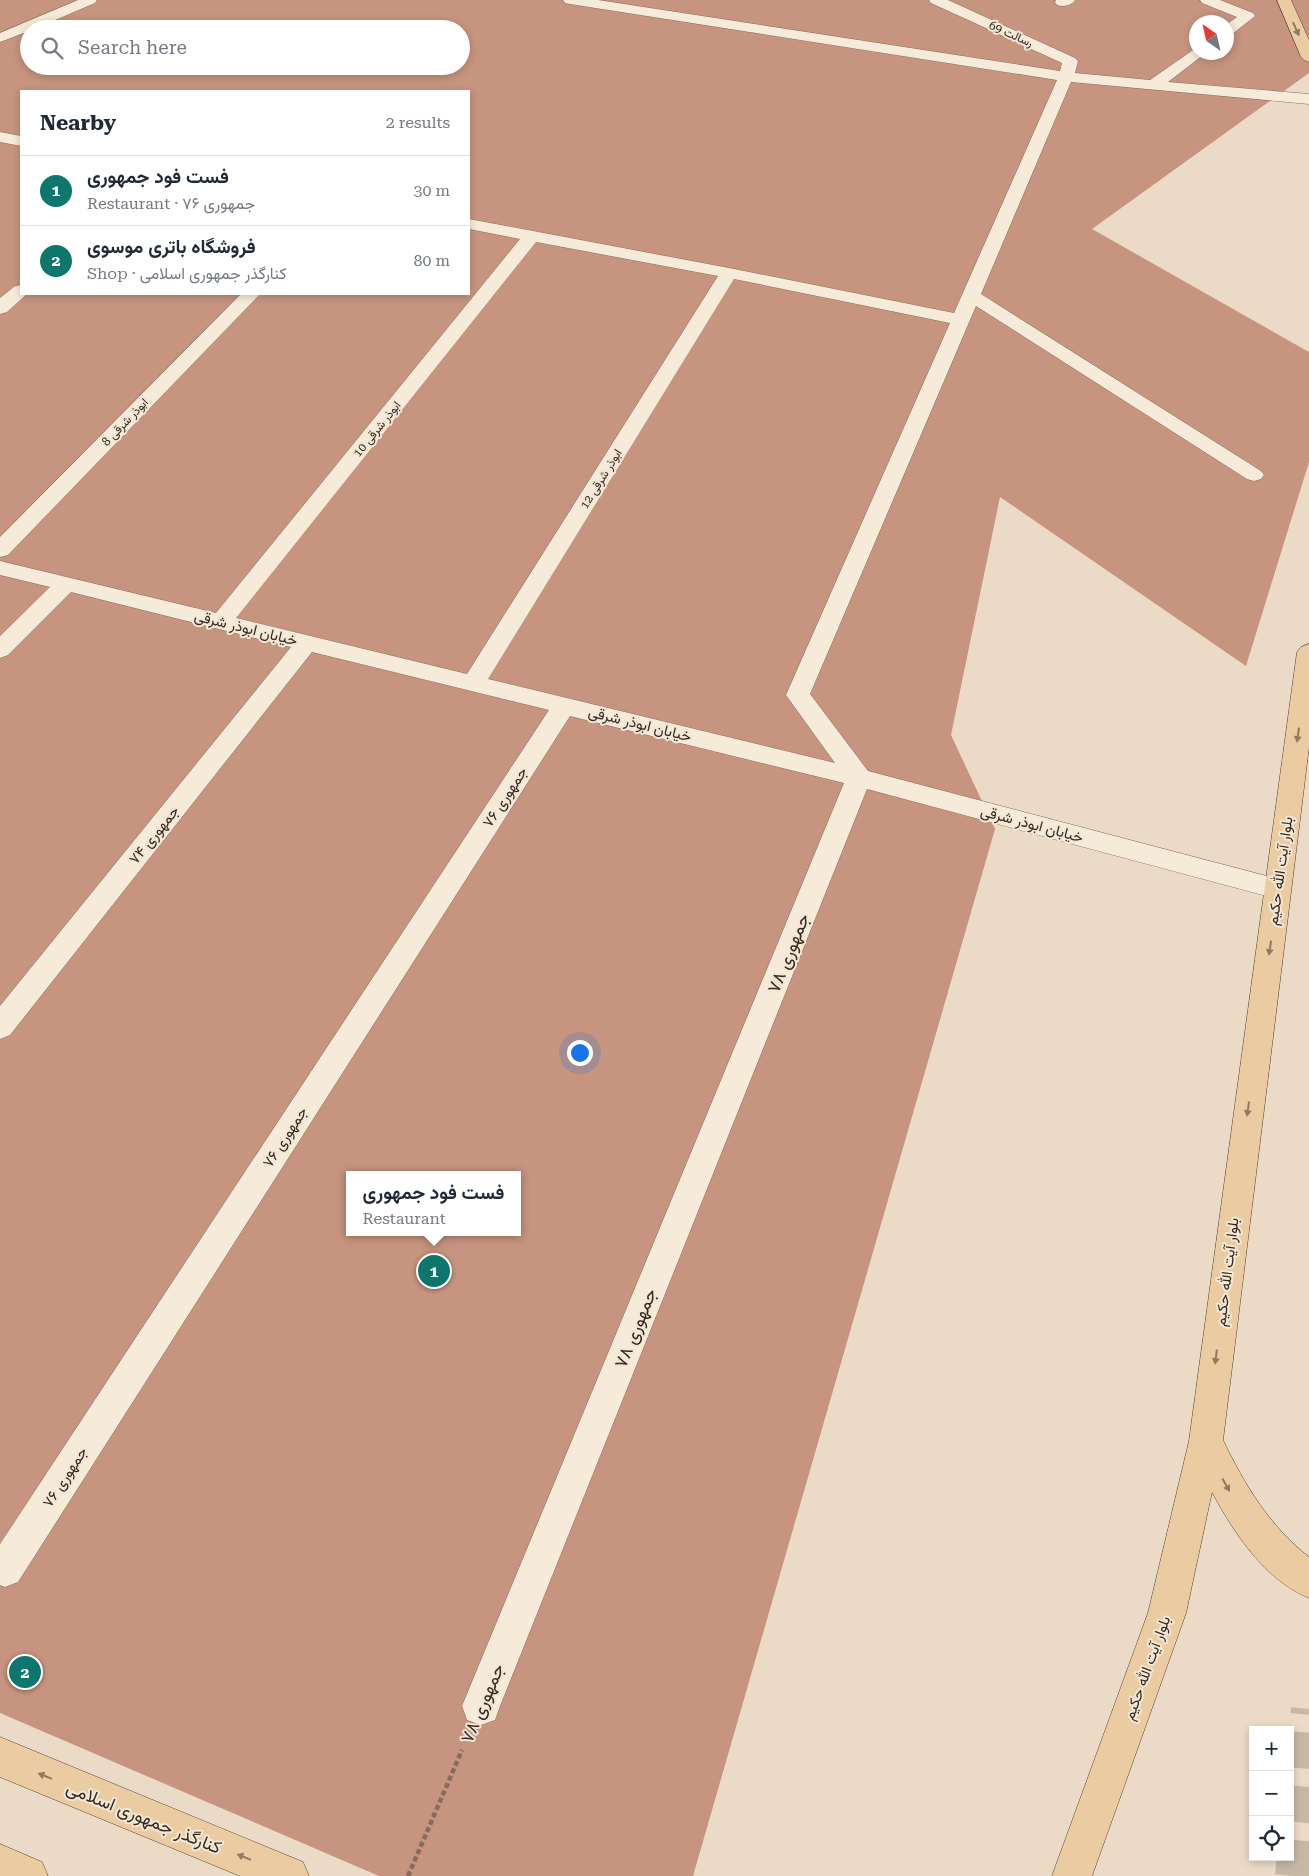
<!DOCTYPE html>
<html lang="en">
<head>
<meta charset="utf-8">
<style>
  body { margin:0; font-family:"Roboto Serif",Vazirmatn,serif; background:#f2f2f3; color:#1f2937 }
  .controls { position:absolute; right:15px; bottom:15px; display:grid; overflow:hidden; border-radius:0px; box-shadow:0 2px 8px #0003 }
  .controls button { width:45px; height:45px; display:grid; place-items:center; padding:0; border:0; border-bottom:1px solid #e0e1e3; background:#fff; color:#1f2937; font:25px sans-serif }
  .compass { position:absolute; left:1189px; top:15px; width:45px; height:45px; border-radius:50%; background:#fff; box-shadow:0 2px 8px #0003; rotate:326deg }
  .you { position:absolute; left:579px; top:1052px; width:18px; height:18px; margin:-12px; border:4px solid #fff; border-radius:50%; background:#1a73e8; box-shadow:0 0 0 8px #1a73e833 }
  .badge { display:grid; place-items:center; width:32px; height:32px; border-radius:50%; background:#0f766e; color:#fff; font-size:16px; font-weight:700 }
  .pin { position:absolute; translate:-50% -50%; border:2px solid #fff; box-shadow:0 1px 5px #0006 }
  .popup { position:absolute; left:346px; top:1171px; width:175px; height:65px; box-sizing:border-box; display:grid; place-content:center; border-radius:0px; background:#fff; filter:drop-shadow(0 1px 4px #0005); font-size:16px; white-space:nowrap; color:#747a83 }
  .popup b { font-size:19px; color:#1f2937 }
  .popup::after { content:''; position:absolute; left:50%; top:100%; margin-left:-10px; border:10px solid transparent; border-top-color:#fff }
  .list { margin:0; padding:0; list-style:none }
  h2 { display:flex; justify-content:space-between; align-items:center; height:65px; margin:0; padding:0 20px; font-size:21px }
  h2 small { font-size:16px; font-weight:400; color:#747a83 }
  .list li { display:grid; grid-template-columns:32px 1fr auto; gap:15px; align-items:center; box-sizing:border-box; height:70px; padding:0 20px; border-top:1px solid #e0e1e3 }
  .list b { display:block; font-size:19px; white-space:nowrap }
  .list p { margin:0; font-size:16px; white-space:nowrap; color:#747a83 }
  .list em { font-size:16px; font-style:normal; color:#747a83 }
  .icon { flex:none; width:28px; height:28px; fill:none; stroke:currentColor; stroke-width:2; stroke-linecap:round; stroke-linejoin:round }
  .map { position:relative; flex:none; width:1309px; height:1876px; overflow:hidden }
  .search { position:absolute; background:#fff; box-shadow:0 2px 8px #0003; left:20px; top:20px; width:450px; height:55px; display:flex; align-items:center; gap:12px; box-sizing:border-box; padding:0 18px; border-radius:28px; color:#747a83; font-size:19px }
  .panel { position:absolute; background:#fff; box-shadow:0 2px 8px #0003; left:20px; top:90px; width:450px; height:205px; border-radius:0px }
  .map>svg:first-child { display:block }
  .building { fill:#c6947f; fill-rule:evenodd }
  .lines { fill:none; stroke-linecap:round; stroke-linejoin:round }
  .primary-tunnel { stroke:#c7b7a5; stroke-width:36; stroke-dasharray:36 18; stroke-linecap:butt }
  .street-casing { stroke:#856d5d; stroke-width:1 }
  .primary-casing { stroke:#533d31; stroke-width:1 }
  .path { stroke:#856d5d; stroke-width:4.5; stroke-dasharray:5 3; stroke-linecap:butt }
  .street { fill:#f6ead9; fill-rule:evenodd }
  .primary { fill:#ebcba1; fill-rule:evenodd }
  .oneway { fill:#907a60 }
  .labels { text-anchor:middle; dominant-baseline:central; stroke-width:4; stroke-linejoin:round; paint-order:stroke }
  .far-street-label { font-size:12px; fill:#362820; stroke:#f3e7d5 }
  .street-label { font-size:15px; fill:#362820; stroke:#f3e7d5 }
  .near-street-label { font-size:18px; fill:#362820; stroke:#f3e7d5 }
</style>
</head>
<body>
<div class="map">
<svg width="1309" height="1876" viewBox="0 0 1309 1876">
  <rect width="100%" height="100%" fill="#ebdbc6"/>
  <path class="building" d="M0 0H1309V73L1092 229 1309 352V462L1246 666 1000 497 951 735 995 829 693 1876H379L0 1713ZM1196 22H1226V52H1196ZM29 29H461V66H29ZM21 91H469V294H21ZM350 1175H518V1232H350Z"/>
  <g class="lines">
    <polyline class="primary-tunnel" points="1293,1876 1309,1709"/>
    <defs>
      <g id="street">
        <polygon points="78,0 97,0 95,3 34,29 29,29 29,31 0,42 0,33"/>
        <path d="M563 0H598L1060 71 1062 63 931 3 929 0H948L1075 58 1078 61 1075 73 1150 80 1196 48V52H1205L1203 55 1168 82 1309 94V104L1071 82 981 294 1261 471 1264 475 1261 479 1254 481 1247 479 976 306 810 694 868 771 1278 879 1287 882 1291 889 1287 896 1278 899 867 789 500 1706 495 1720 481 1725 467 1720 462 1706 844 783 570 716 18 1582 5 1587 0 1585V1544L549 710 312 652 10 1035 0 1039V1006L291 647 71 592 8 655 0 658V636L50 587 0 575V561L216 613 520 239 469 229V219L729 268 954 313 1057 80 570 4 565 3ZM536 242 718 276 467 674 236 618ZM734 279 950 323 786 695 835 763 488 679Z"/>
        <path d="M1056 0H1075C1071 6 1063 7 1057 5L1055 2Z"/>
        <polygon points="1200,0 1220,0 1253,13 1255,16 1231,35 1226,36 1226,25 1237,17 1202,3"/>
        <polygon points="0,132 21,136 21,146 0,142"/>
        <polygon points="21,285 21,294 27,294 7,312 0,314 0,298 15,286"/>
        <polygon points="241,294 260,294 8,555 0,557 0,537"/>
      </g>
      <g id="primary">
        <polygon points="1277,0 1291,0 1309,40 1309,62 1304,60 1301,57"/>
        <path d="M1309 644V747L1223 1440C1244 1484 1270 1527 1309 1557V1598C1265 1580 1234 1533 1212 1492L1186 1613 1092 1876H1052L1148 1613 1189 1441 1297 652 1301 647Z"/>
        <polygon points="0,1737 303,1862 309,1876 240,1876 0,1777"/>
        <polygon points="0,1844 42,1862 48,1876 0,1876"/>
      </g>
    </defs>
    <use href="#street" class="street-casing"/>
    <use href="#primary" class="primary-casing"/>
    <polyline class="path" points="408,1876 462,1750"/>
    <use href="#street" class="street"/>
    <use href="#primary" class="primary"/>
  </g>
  <defs><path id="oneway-solid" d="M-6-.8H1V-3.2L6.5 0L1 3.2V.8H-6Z" transform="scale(1.25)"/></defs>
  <g class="oneway">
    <use href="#oneway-solid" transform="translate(1296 29) rotate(66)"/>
    <use href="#oneway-solid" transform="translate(1298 735) rotate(98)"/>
    <use href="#oneway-solid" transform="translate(1270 948) rotate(98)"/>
    <use href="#oneway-solid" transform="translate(1248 1109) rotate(98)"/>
    <use href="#oneway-solid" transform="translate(1216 1357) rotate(97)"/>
    <use href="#oneway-solid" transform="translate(1226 1485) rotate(61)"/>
    <use href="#oneway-solid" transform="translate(45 1776) rotate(-158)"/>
    <use href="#oneway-solid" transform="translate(244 1857) rotate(-158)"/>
  </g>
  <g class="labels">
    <g class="far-street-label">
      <text transform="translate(1011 34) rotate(24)">رسالت 69</text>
      <text transform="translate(125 422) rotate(-46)">ابوذر شرقی 8</text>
      <text transform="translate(377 429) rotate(-51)">ابوذر شرقی 10</text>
      <text transform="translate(601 479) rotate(-58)">ابوذر شرقی 12</text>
    </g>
    <g class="street-label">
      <text transform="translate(246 628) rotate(14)">خیابان ابوذر شرقی</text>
      <text transform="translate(640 724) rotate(14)">خیابان ابوذر شرقی</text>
      <text transform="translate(505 797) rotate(-57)">جمهوری ۷۶</text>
      <text transform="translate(1032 824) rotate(15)">خیابان ابوذر شرقی</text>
      <text transform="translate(154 835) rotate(-51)">جمهوری ۷۴</text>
      <text transform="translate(1280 871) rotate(-82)">بلوار آیت الله حکیم</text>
      <text transform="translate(285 1137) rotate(-57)">جمهوری ۷۶</text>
      <text transform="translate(1227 1272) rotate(-83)">بلوار آیت الله حکیم</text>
      <text transform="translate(65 1477) rotate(-57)">جمهوری ۷۶</text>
      <text transform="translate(1147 1668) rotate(-70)">بلوار آیت الله حکیم</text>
    </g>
    <g class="near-street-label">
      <text transform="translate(788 953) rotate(-68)">جمهوری ۷۸</text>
      <text transform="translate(635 1328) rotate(-68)">جمهوری ۷۸</text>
      <text transform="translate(482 1703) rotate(-67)">جمهوری ۷۸</text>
      <text transform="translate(144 1817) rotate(22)">کنارگذر جمهوری اسلامی</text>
    </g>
  </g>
</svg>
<div class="controls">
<button>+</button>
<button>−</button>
<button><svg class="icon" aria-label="locate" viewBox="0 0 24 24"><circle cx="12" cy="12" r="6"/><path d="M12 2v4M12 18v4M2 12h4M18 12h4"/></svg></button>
</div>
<svg class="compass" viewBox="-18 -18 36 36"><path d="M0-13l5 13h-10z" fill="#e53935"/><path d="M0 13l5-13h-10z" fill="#747a83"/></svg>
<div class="you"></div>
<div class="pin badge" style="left:434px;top:1271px">1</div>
<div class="popup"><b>فست فود جمهوری</b>Restaurant</div>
<div class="pin badge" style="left:25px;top:1672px">2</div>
<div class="search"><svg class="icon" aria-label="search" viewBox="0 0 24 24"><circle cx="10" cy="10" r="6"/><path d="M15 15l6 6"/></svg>Search here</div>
<section class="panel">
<h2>Nearby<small>2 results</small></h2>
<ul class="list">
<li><span class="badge">1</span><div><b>فست فود جمهوری</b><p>Restaurant · جمهوری ۷۶</p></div><em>30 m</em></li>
<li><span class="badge">2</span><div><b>فروشگاه باتری موسوی</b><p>Shop · کنارگذر جمهوری اسلامی</p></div><em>80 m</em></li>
</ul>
</section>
</div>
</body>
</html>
